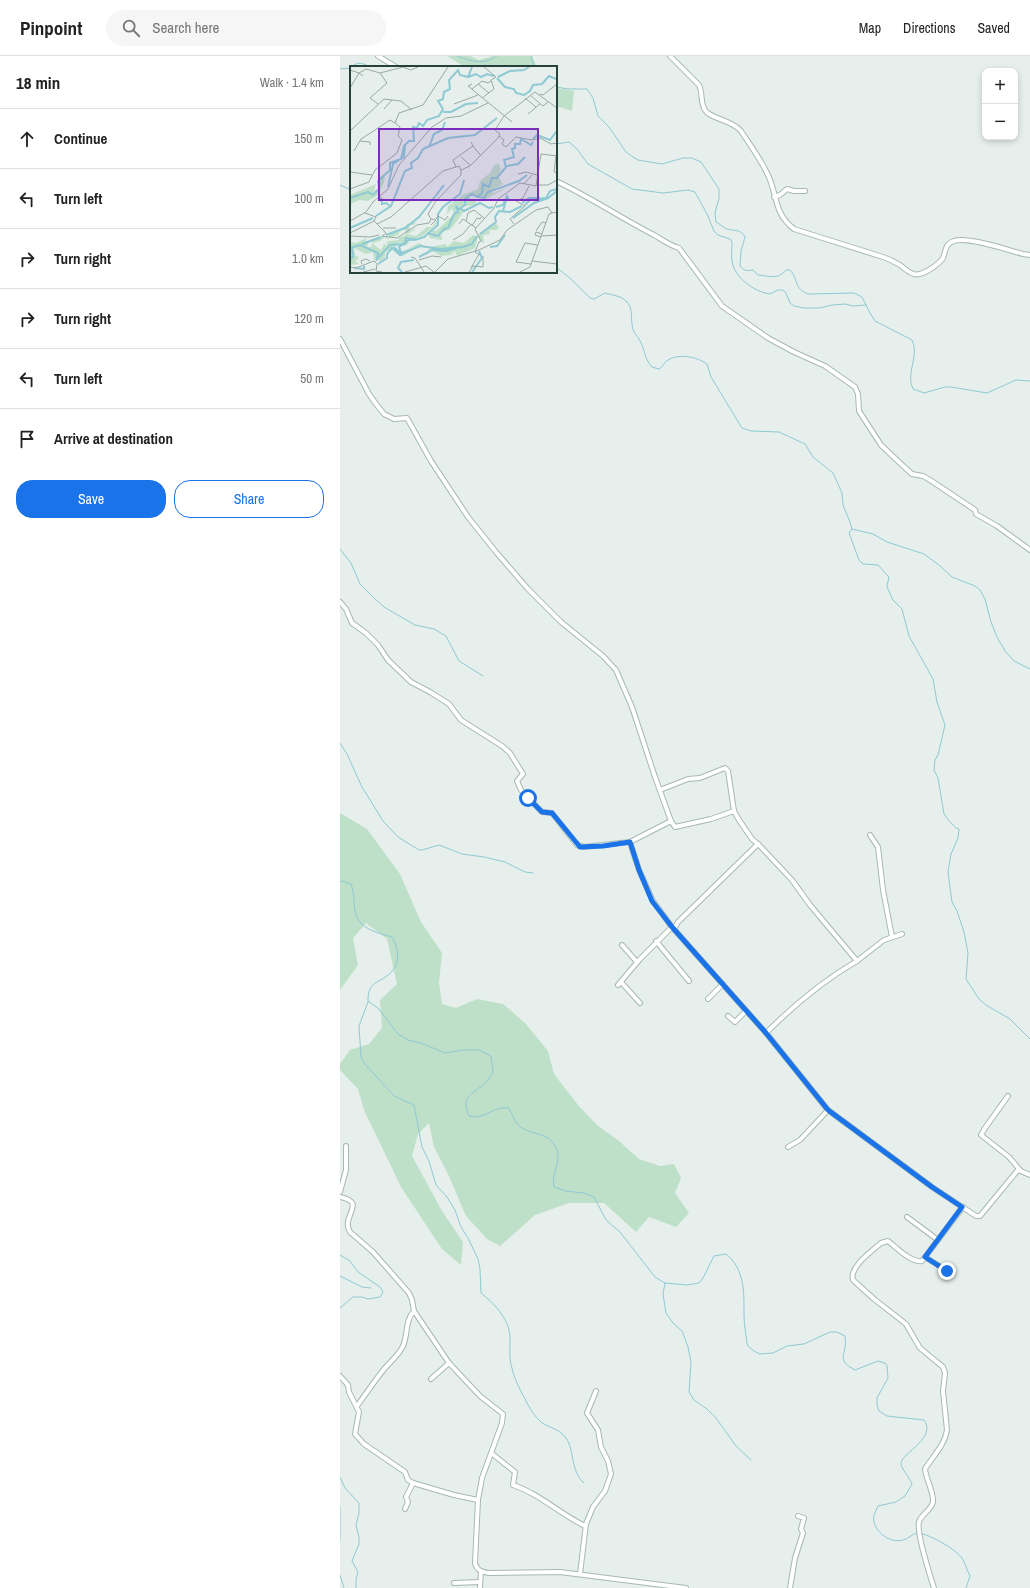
<!DOCTYPE html>
<html lang="en">
<head>
<meta charset="utf-8">
<style>
  body { margin:0; font-family:"Archivo Narrow",sans-serif; background:#f6f6f6; color:#222 }
  .controls { position:absolute; right:12px; top:12px; display:grid; overflow:hidden; border-radius:8px; box-shadow:0 2px 6px #0003 }
  .controls button { width:36px; height:36px; display:grid; place-items:center; padding:0; border:0; border-bottom:1px solid #e0e0e0; background:#fff; color:#222; font:20px sans-serif }
  .stop { position:absolute; width:12px; height:12px; margin:-9px; border:3px solid #1a73e8; border-radius:50%; background:#fff }
  .stop.end { background:#1a73e8; border-color:#fff; box-shadow:0 1px 4px #0008 }
  .list { margin:0; padding:0; list-style:none }
  h2 { display:flex; justify-content:space-between; align-items:center; height:52px; margin:0; padding:0 16px; font-size:17px }
  h2 small { font-size:13px; font-weight:400; color:#767676 }
  .list li { display:grid; grid-template-columns:26px 1fr auto; gap:12px; align-items:center; box-sizing:border-box; height:60px; padding:0 16px; border-top:1px solid #e0e0e0 }
  .list b { display:block; font-size:15px; white-space:nowrap }
  .list em { font-size:13px; font-style:normal; color:#767676 }
  .actions { display:flex; gap:8px; padding:12px 16px }
  .actions a { flex:1; padding:9px 0; border:1px solid #1a73e8; border-radius:16px; text-align:center; font-size:14px; color:#1a73e8 }
  .actions .main { background:#1a73e8; color:#fff }
  .icon { flex:none; width:22px; height:22px; fill:none; stroke:currentColor; stroke-width:2; stroke-linecap:round; stroke-linejoin:round }
  .map { position:relative; flex:none; width:690px; height:1532px; overflow:hidden }
  header { display:flex; align-items:center; gap:24px; box-sizing:border-box; height:56px; padding:0 20px; background:#fff; border-bottom:1px solid #e0e0e0 }
  header strong { font-size:19px }
  nav { display:flex; gap:22px; margin-inline-start:auto; font-size:14px }
  .search { width:280px; height:36px; background:#f6f6f6; display:flex; align-items:center; gap:10px; box-sizing:border-box; padding:0 14px; border-radius:22px; color:#767676; font-size:15px }
  main { display:flex }
  aside { flex:1; background:#fff }
  .map>svg:first-child { display:block }
  .green { fill:#bfe0c8 }
  .lines { fill:none; stroke-linecap:round; stroke-linejoin:round }
  .stream { stroke:#8ec9d4; stroke-width:1 }
  .minor-casing { stroke:#a8b8b2; stroke-width:6 }
  .minor { stroke:#fff; stroke-width:4 }
  .route { stroke:#1a73e8; stroke-width:5 }
  .inset-river { fill:none; stroke:#8ec9d4; stroke-width:2 }
  .inset-road { fill:none; stroke:#98aaa4; stroke-width:1 }
  .view { fill:#7b2cbf; fill-opacity:0.15; stroke:#7b2cbf; stroke-width:2 }
  .inset-edge { fill:none; stroke:#24423a; stroke-width:2 }
</style>
</head>
<body>
<header>
<strong>Pinpoint</strong>
<div class="search"><svg class="icon" aria-label="search" viewBox="0 0 24 24"><circle cx="10" cy="10" r="6"/><path d="M15 15l6 6"/></svg>Search here</div>
<nav><a>Map</a><a>Directions</a><a>Saved</a></nav>
</header>
<main>
<aside>
<h2>18 min<small>Walk · 1.4 km</small></h2>
<ul class="list">
<li><svg class="icon" aria-label="ahead" viewBox="0 0 24 24"><path d="M12 20V5M6 11l6-6 6 6"/></svg><div><b>Continue</b></div><em>150 m</em></li>
<li><svg class="icon" aria-label="left" viewBox="0 0 24 24"><path d="M17 20v-9H6M10 6l-5 5 5 5"/></svg><div><b>Turn left</b></div><em>100 m</em></li>
<li><svg class="icon" aria-label="right" viewBox="0 0 24 24"><path d="M7 20v-9h11M14 6l5 5-5 5"/></svg><div><b>Turn right</b></div><em>1.0 km</em></li>
<li><svg class="icon" aria-label="right" viewBox="0 0 24 24"><path d="M7 20v-9h11M14 6l5 5-5 5"/></svg><div><b>Turn right</b></div><em>120 m</em></li>
<li><svg class="icon" aria-label="left" viewBox="0 0 24 24"><path d="M17 20v-9H6M10 6l-5 5 5 5"/></svg><div><b>Turn left</b></div><em>50 m</em></li>
<li><svg class="icon" aria-label="arrive" viewBox="0 0 24 24"><path d="M6 21V4h12l-3 4 3 4H6"/></svg><div><b>Arrive at destination</b></div></li>
</ul>
<div class="actions"><a class="main">Save</a><a>Share</a></div>
</aside>
<div class="map">
<svg width="690" height="1532" viewBox="0 0 690 1532">
  <rect width="100%" height="100%" fill="#e6efeb"/>
  <g class="green">
    <polygon points="107,0 130,0 139,4 153,0 192,0 197,11 125,11"/>
    <polygon points="216,32 234,35 232,55 216,50"/>
    <polygon points="0,757 27,773 60,818 81,866 102,897 99,927 102,948 116,952 137,943 163,948 185,967 208,995 214,1018 238,1049 257,1069 279,1085 299,1103 320,1110 334,1108 341,1122 335,1137 349,1157 336,1171 309,1161 296,1176 264,1147 229,1147 195,1159 160,1190 147,1183 126,1160 108,1118 94,1091 89,1067 78,1078 72,1100 102,1155 123,1186 121,1209 102,1193 61,1131 24,1054 18,1033 0,1014 0,1008 10,994 29,988 42,972 40,944 57,928 47,883 26,867 13,882 18,909 0,934"/>
  </g>
  <g class="lines">
    <g class="stream">
      <path d="M117 0C133 5 142 10 157 0"/>
      <polyline points="191,0 194,11"/>
      <path d="M11 11C19 5 22 7 30 11"/>
      <polyline points="0,13 11,12"/>
      <path d="M216 31 228 33H247L253 42 258 60 269 71 286 96 293 101 298 104 322 108 343 102H352L361 106 379 133V142L375 157 376 166C380 168 384 172 387 173 394 175 401 173 405 181L401 195 400 210C404 215 407 215 413 214L418 219C429 220 438 224 446 214H450C458 222 454 233 468 238L514 237 522 241 530 257 535 265 572 284C580 299 565 318 573 333L584 337 605 331H611L647 337 676 324 690 325"/>
      <path d="M216 88 229 86 237 93 248 108 292 133 323 137 348 134 355 136 367 158 374 175 378 179 390 183 392 186C392 192 391 198 392 205 394 221 414 236 430 238L438 234H443L446 237 450 247 454 250 464 252H480L492 249 505 248 513 250 526 249"/>
      <polyline points="0,129 11,134"/>
      <path d="M216 211 231 223 250 242 254 243 265 237C272 239 282 240 287 246 294 253 290 265 293 273 294 277 297 280 299 283 305 292 303 301 312 311L319 313C323 311 324 306 328 304 340 297 357 301 367 308L371 321 402 372 411 375 439 376 465 388 473 401 493 417 502 437 503 449 510 466 512 473 509 477 519 504 523 508 538 509 549 521 547 530 548 533 553 544 562 553 569 580 593 623 597 646 605 669 598 699 595 704 594 714 598 722 604 758 610 766 616 772 619 773 618 782 611 798 608 816 612 846 617 855 624 876 628 897 626 923 639 943 646 949 670 963 690 983"/>
      <polyline points="512,473 533,478 547,486 584,498 599,509 612,521 635,530 640,534 645,543 651,566 657,581 665,595 674,605 690,613"/>
      <polyline points="0,493 11,507 20,528 33,541 44,551 75,569 94,573 106,580 119,605 143,620"/>
      <polyline points="0,687 7,698 22,731 43,765 58,781 79,794 82,794 99,789 122,798 144,801 165,806 185,816 193,817"/>
      <path d="M0 826 3 825 11 828C15 838 13 849 16 859 21 874 39 877 52 881 61 897 60 912 44 922 39 925 33 927 30 933 28 937 28 941 28 945L39 953 58 978 68 984 81 987 105 997 123 994H139L151 1000 153 1016C150 1021 147 1026 143 1029 130 1039 121 1042 129 1060 144 1065 154 1049 169 1052 172 1058 174 1064 178 1069 191 1081 210 1074 217 1094 221 1106 211 1118 214 1131L226 1135 244 1137 254 1141 266 1164 280 1176 315 1221 325 1227 347 1229 359 1227 363 1222 374 1200 386 1198C405 1213 404 1237 404 1259 404 1268 406 1278 407 1287L408 1290 414 1295 420 1298 433 1297 447 1290 464 1288 490 1276H497L505 1280C508 1299 494 1303 515 1314L538 1305 545 1307 547 1310 548 1322 537 1342V1349L539 1355 547 1360 584 1364C597 1382 563 1396 561 1407 560 1411 570 1422 572 1428L565 1440 556 1446 538 1450C537 1453 535 1456 534 1459 531 1474 549 1488 563 1484 568 1483 572 1478 577 1477"/>
      <path d="M28 946 19 970 21 1001 24 1007 54 1040 74 1049 82 1091 89 1105 96 1129 107 1141 115 1154 121 1171 128 1182 138 1203 140 1213 141 1237C156 1249 171 1265 170 1285 170 1294 169 1303 172 1312 174 1322 180 1334 185 1343 189 1351 194 1360 201 1366 209 1372 220 1373 226 1382 235 1395 230 1415 244 1427"/>
      <polyline points="0,1199 10,1205 18,1216 40,1231 43,1236 40,1241 28,1243 22,1241 13,1241 0,1252"/>
      <polyline points="0,1220 22,1231 31,1232"/>
      <polyline points="325,1227 323,1238 326,1257 333,1267 342,1275 348,1291 351,1306 349,1336 354,1344 367,1353 376,1362 396,1390 411,1404"/>
      <polyline points="0,1421 5,1432 19,1447 19,1457 16,1469 19,1481 19,1488 12,1505 18,1516 16,1524 16,1532"/>
      <polyline points="0,1451 0,1484"/>
      <path d="M580 1477C592 1480 614 1492 622 1502 625 1507 627 1514 630 1520L626 1532"/>
      <polyline points="0,1519 4,1532"/>
    </g>
    <defs>
      <g id="minor">
        <polyline points="38,0 56,11"/>
        <path d="M330 0 359 29C363 37 360 47 365 54 370 63 391 63 401 75 410 89 420 102 427 117 438 138 433 157 454 173L543 201C549 203 555 206 560 209 573 220 577 222 592 212 596 209 601 206 603 202 606 194 605 188 614 185 627 180 668 194 683 198L690 199"/>
        <path d="M216 125C250 141 281 162 314 179 323 184 329 189 339 192L382 250 428 282 454 296 485 310 515 331 518 338 519 355 541 389 561 408 572 418 583 420 590 424 635 454 636 458 657 470 690 494"/>
        <polyline points="434,141 440,139 447,133 454,135 465,135"/>
        <polyline points="0,283 29,338 36,348 44,358 54,363 67,362 91,405 128,461 156,496 188,533 221,566 263,600 276,614 292,651 315,721 331,765 290,786 299,814 313,845 332,871 426,977 488,1054 592,1131 636,1160 640,1160 678,1114 690,1119"/>
        <polyline points="0,546 6,553 12,567 26,577 38,589 48,604 71,626 90,636 109,648 121,664 162,690 170,697 183,718 177,725 181,734 202,756 212,757 237,789 244,791 290,786"/>
        <polyline points="320,734 348,723 360,722 385,712 388,715 394,755 399,764 412,783 419,789 452,824 470,849 517,905 544,884 562,878"/>
        <polyline points="331,765 335,771 371,763 394,755"/>
        <polyline points="530,779 538,791 543,834 552,881"/>
        <polyline points="334,873 338,866 418,788"/>
        <polyline points="316,885 349,925"/>
        <polyline points="282,889 297,906"/>
        <polyline points="281,926 300,947"/>
        <polyline points="278,929 300,903 332,871"/>
        <polyline points="368,943 383,928"/>
        <polyline points="388,960 395,966 406,955"/>
        <path d="M426 977C453 950 484 924 517 905"/>
        <polyline points="668,1040 645,1072 641,1079 669,1101 680,1114"/>
        <polyline points="448,1091 460,1084 488,1054"/>
        <polyline points="0,1136 6,1114 6,1090"/>
        <path d="M0 1141C28 1147 0 1160 10 1176L33 1196 69 1237 72 1244 74 1255 109 1307 140 1340 163 1358 162 1367 142 1422 138 1444 135 1507C137 1515 142 1516 149 1517L220 1516 346 1532"/>
        <polyline points="567,1161 598,1184"/>
        <polyline points="585,1201 612,1218"/>
        <polyline points="0,1320 8,1329 9,1336 19,1356 15,1378 24,1388 65,1416 68,1424 73,1427 114,1439 138,1444"/>
        <polyline points="91,1323 109,1307"/>
        <path d="M17 1350C26 1338 35 1324 45 1312 51 1305 59 1299 63 1290 68 1279 65 1264 74 1255"/>
        <path d="M151 1397 175 1416 173 1429C200 1438 220 1458 245 1470"/>
        <polyline points="65,1453 68,1446 66,1441 73,1427"/>
        <polyline points="240,1518 246,1468 253,1451 265,1435 271,1418 268,1405 261,1391 258,1374 247,1357 256,1335"/>
        <polyline points="114,1527 140,1526"/>
        <polyline points="140,1532 141,1515"/>
        <polyline points="450,1532 455,1502 463,1477 461,1473 464,1462 458,1460"/>
        <path d="M594 1532C590 1519 576 1477 579 1466 581 1458 591 1455 593 1446 594 1436 586 1424 585 1413 593 1400 605 1389 607 1374L603 1335 605 1317 603 1311 580 1292 566 1268 534 1243 513 1224C509 1211 532 1195 541 1187L548 1185C556 1191 571 1207 582 1205L623 1151"/>
      </g>
    </defs>
    <use href="#minor" class="minor-casing"/>
    <use href="#minor" class="minor"/>
  </g>
  <g class="lines">
    <polyline class="route" points="188,742 202,756 212,757 240,791 263,790 290,786 299,814 312,845 332,871 426,977 488,1054 592,1131 622,1151 585,1201 607,1215"/>
  </g>
  <g transform="translate(10 10)">
    <rect width="207" height="207" fill="#e6efeb"/>
    <path d="M149 98 151 103 148 110 153 118 140 125 144 127 155 122 153 124 134 134 130 130 121 129 119 132 126 134 125 139 107 141 106 143 114 145 101 163 85 169 86 172 92 169V174L80 172 78 168 83 170 82 165H86L104 148 102 142 97 148 98 140 114 128 128 123 130 115 140 107 144 99ZM33 110H35L34 116 27 130 18 135 9 134 0 138V129L26 118 24 125 29 122 28 115ZM87 154V158L72 170 65 173 56 171 55 175 59 177 55 180 50 176 36 186 35 183V191L31 195 24 194 23 186 16 188 4 182 5 189 9 192 5 195 9 198 0 199V185L6 179 0 183V176L6 177 17 172 15 175H19L17 181H21L22 177 31 184 34 178 38 180 36 177 39 175 49 174 48 172 56 169 55 163H51V166L49 164V168L43 171 37 173 35 171 30 175 23 177 20 174 32 170 39 172V168L55 162 57 158 66 156 64 159 58 158 61 165 65 162V164L57 168 66 170 77 161H82ZM145 157 149 161 147 164H139L140 168 133 169 134 177 131 176 128 169 131 166ZM123 169 128 171 125 182 107 190 105 185 101 189 91 190 81 184 75 191 80 181 96 178 99 183 98 180 104 175 114 177ZM69 177 75 180 67 181 53 190 49 189 50 182 52 186Z" fill="#bfe0c8"/>
    <path class="inset-river" d="M118 11 126 8 131 11 137 8 144 10M148 11 160 5 174 4 179 1M147 12 155 21 164 23 166 27 174 29 180 25 183 19 192 18 199 10 206 13M93 46H101L116 38 128 37M183 73 187 69 200 74 206 66M79 81 84 68 92 64 95 56M157 100 168 98 175 91M38 121 43 98 54 91 55 80M31 131 32 138 36 137 40 140M128 131 134 132 138 126 169 115 177 109M0 132 18 126 23 129 29 123 28 115 40 104V97L51 93 54 80 59 75H64L63 61 67 62 69 57 73 60 77 54 89 50 93 43 88 35 93 33 94 26 100 23 99 14 108 4 110 9 118 11 122 1M172 137 179 132H190M175 139 180 134 196 132 200 125 207 123M146 141 153 139 157 130 159 134M110 142 114 145 130 137 139 142 143 141M153 145 157 131M26 150 41 140 55 105 62 102 61 97 68 92 73 83 98 72 125 69 147 52M163 152 184 137 198 132 207 125M0 162 23 152M77 167 88 170 94 163 98 162 104 148 108 146 106 140 109 143 115 139V133L122 128 127 131 132 127 133 118 139 121 142 112H147L156 101 154 94 164 91 162 83 165 82V78H170L171 73 181 79 183 76M130 168 146 156 145 151 149 145 160 146 172 140M36 169 55 162 69 151 94 119M12 178 31 171M44 181 51 188 70 180 90 183 113 181 122 178 127 170M140 181 147 180 155 169M0 182 10 179 28 187 27 193 40 179 55 178 56 172 65 174 74 171 88 159V148L93 141 110 128 114 114M58 185 51 187 49 181 59 174 68 173M69 191 82 184 96 185 110 181M0 192 3 191 2 182M28 198 37 192V188L42 182 50 189 53 188M4 202 14 203V200M52 206 48 202 51 196 64 194M122 206 132 192 129 185"/>
    <path class="inset-road" d="M53 1 61 4 68 1M0 4 9 7 16 3 30 7 53 1M122 18 118 20 162 56M128 18 139 27M0 22 9 7 13 10M122 23 132 15 138 17 141 15M190 28 193 29 207 18M181 30 193 40 198 36M132 32 144 23 141 14 146 11 134 1M175 32 186 41M28 38 20 32 37 17 30 7M104 38 128 29M34 43 42 34M178 48 190 38M0 65 34 33 51 35 62 44M149 70 154 74 152 78 156 81 166 71 182 74 190 72 201 78 207 77M10 75 20 76V79M123 80 131 90M4 85 11 73 25 64 40 54 45 57M206 90 204 106 207 107M111 91 120 99M106 101 103 94 123 80 121 76M0 106 22 109M168 108 176 106 187 109M174 118 182 109M187 119H198L207 114M0 123 19 116 25 104 47 87 52 74 48 70 50 61 45 57 49 47 73 39 98 1M15 147 26 151 24 155M81 153 78 148 86 135 111 109V104M86 153 88 150 95 154 98 150M0 155 16 146 23 136 38 123 49 99 82 61 96 52 111 50 138 37M24 155 27 158 41 151 93 105 109 100 111 104 120 100 147 73 150 68 145 64 154 50 185 26 207 42M116 155 118 147 124 144 134 152M27 158 36 167 32 170 47 172 67 159 79 157 81 153M109 158 113 153 126 162M164 158 160 153 175 140 166 135 173 132 179 120M81 159 86 154 81 153M122 160 127 152 130 153 131 151M33 162H46M186 165 192 156 196 157M0 167 24 155M0 170 20 171 29 169M191 170 207 169V164M191 171 185 169 186 166 192 168M103 174 113 168 121 158M130 189 125 186 129 176 131 175 125 163 144 142 148 133 170 117 186 120 191 88 207 90M61 191 65 192 74 206M69 194 82 190 91 191M182 195 207 198M12 198 11 195 16 193 20 195M181 198 166 196 175 177 188 179M0 201 6 202 24 195 27 198 26 205 32 206M121 202 129 188M13 206 25 203M55 206 76 200 84 206M85 206 98 193 129 184 150 174 157 164 186 144 198 141 202 147 207 146M119 206 123 200 133 201V190M170 206 180 201 199 148 202 147"/>
    <path class="view" d="M29 63H188V134H29Z"/>
    <rect width="207" height="207" class="inset-edge"/>
  </g>
</svg>
<div class="controls">
<button>+</button>
<button>−</button>
</div>
<div class="stop" style="left:188px;top:742px"></div>
<div class="stop end" style="left:607px;top:1215px"></div>
</div>
</main>
</body>
</html>
